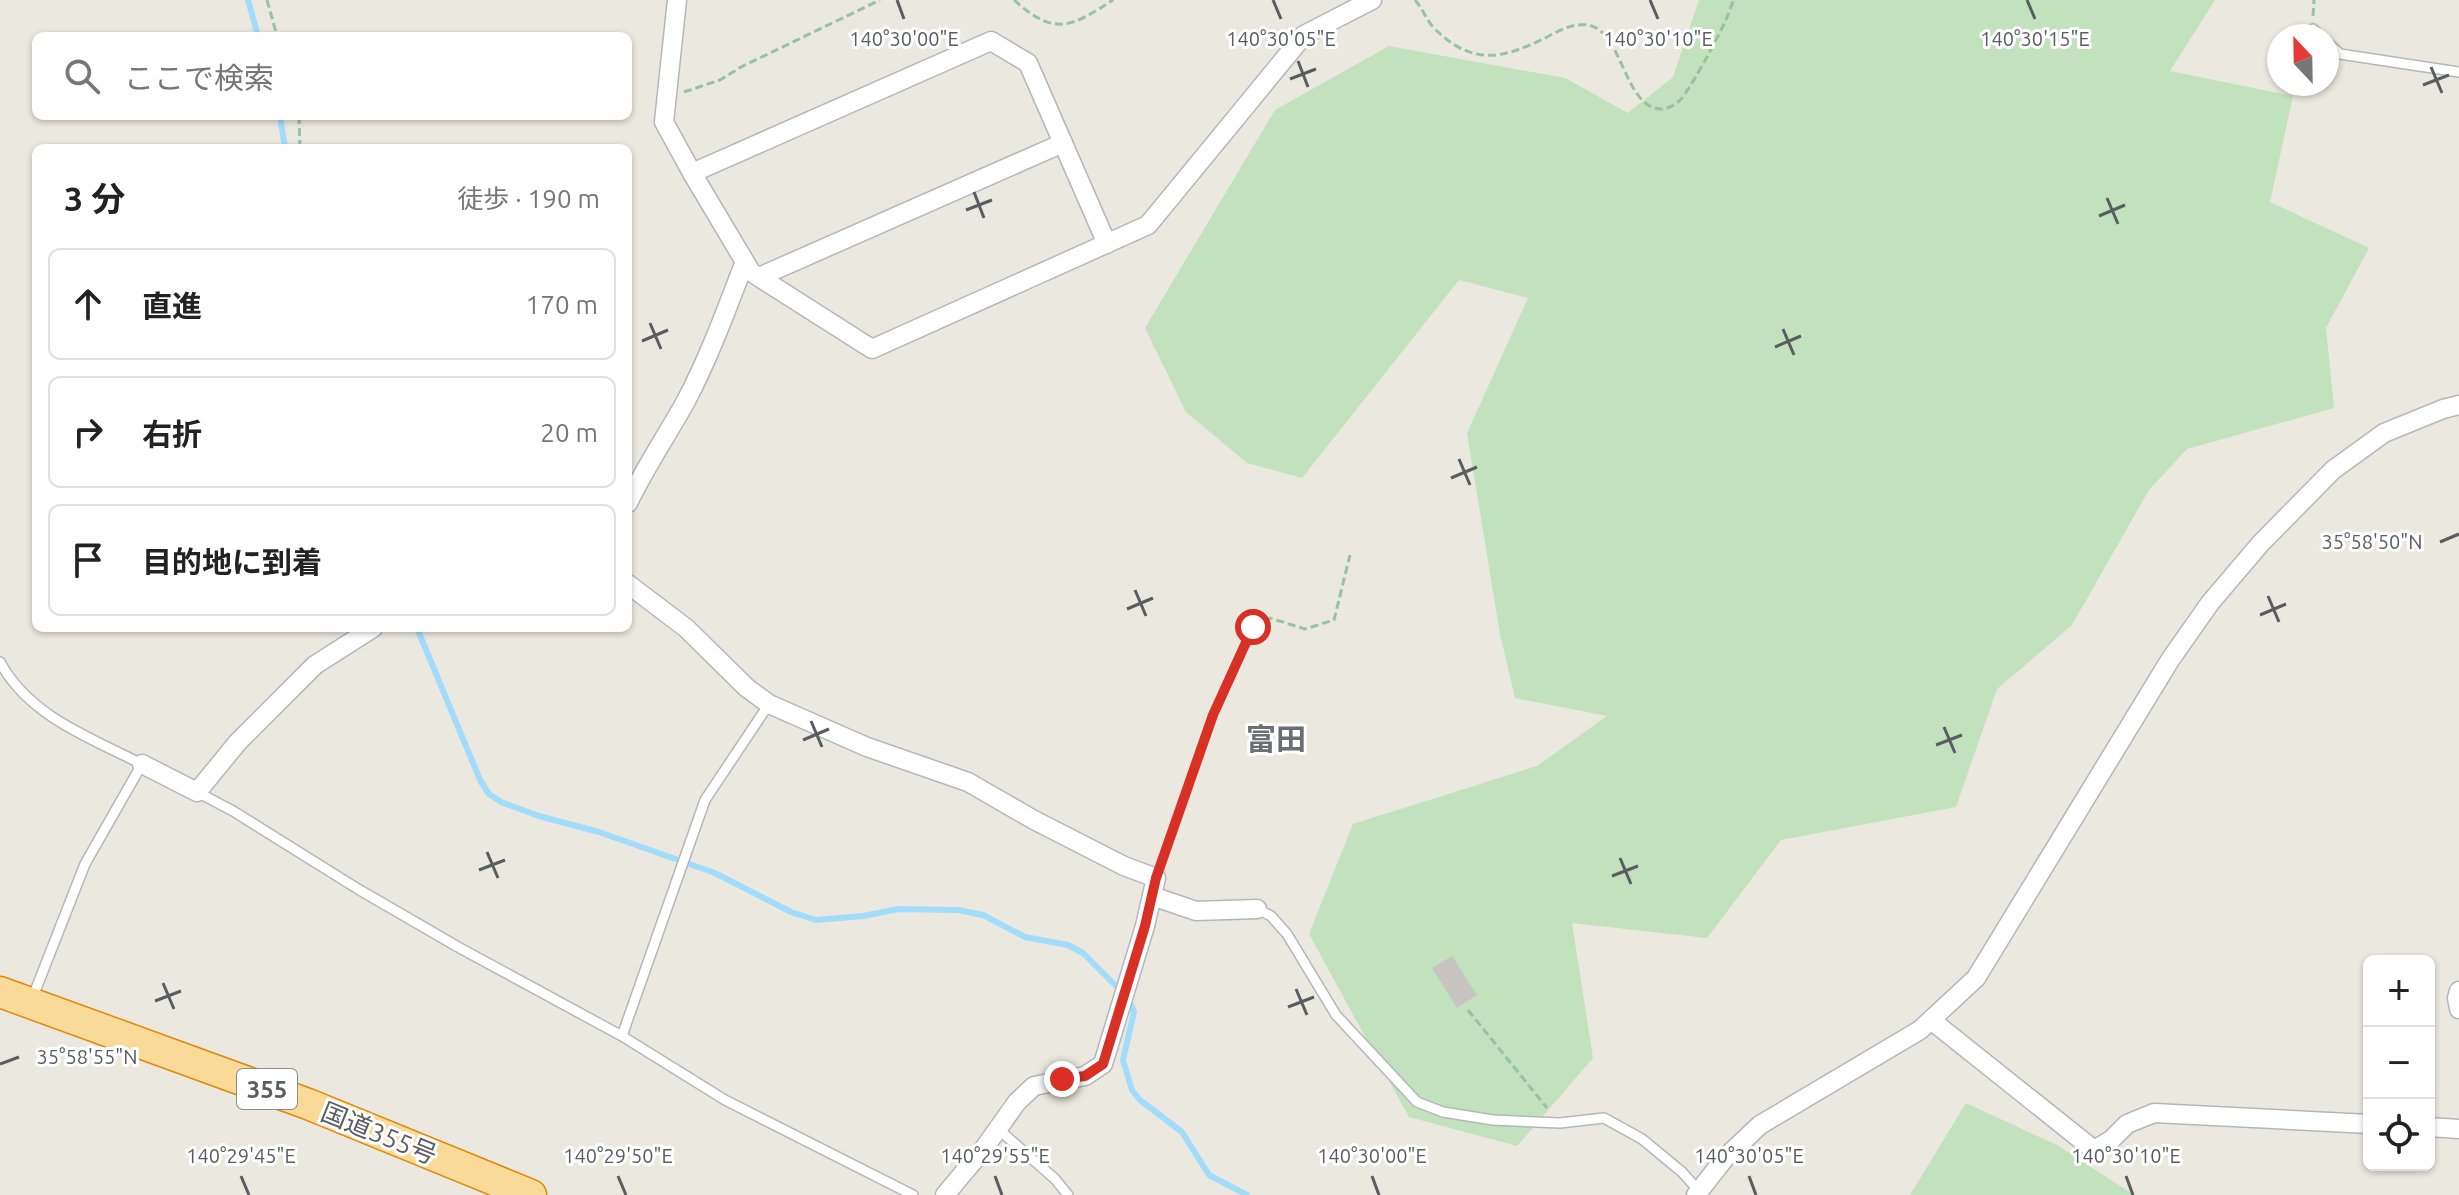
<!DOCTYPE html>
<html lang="ja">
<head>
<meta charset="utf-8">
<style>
  body { margin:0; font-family:Ubuntu,"Noto Sans JP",sans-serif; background:#f2f2f2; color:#222 }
  .controls { position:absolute; right:24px; bottom:24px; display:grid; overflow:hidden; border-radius:12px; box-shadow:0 2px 6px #0004 }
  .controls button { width:72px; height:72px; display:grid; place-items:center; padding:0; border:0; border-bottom:2px solid #e0e0e0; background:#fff; color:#222; font:40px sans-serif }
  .compass { position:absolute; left:2267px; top:24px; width:72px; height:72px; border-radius:50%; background:#fff; box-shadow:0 2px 6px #0004; rotate:338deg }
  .stop { position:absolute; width:24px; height:24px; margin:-18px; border:6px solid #d93025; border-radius:50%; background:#fff }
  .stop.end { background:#d93025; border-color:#fff; box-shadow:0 2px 8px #0008 }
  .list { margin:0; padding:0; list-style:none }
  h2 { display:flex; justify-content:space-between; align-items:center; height:104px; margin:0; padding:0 32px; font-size:34px }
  h2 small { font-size:26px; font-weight:400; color:#767676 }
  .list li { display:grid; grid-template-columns:52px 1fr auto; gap:24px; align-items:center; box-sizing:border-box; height:112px; margin:0 16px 16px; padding:0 16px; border:2px solid #e0e0e0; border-radius:12px }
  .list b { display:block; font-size:30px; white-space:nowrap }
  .list em { font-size:26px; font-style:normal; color:#767676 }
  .icon { flex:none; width:44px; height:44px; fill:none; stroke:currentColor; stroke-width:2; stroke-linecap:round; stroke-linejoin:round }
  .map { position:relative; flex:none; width:2459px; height:1195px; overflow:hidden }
  .search { position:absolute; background:#fff; box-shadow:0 2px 6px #0004; left:32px; top:32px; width:600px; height:88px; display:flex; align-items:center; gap:20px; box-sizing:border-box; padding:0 28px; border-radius:12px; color:#767676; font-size:30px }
  .panel { position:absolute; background:#fff; box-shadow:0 2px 6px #0004; left:32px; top:144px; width:600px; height:488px; border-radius:12px }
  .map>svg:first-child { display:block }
  .green { fill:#c1e2bd }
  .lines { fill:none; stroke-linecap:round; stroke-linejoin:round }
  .stream { stroke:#a1ddfb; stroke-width:6 }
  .building { fill:#c8c5c0 }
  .service-casing { stroke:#b3b7bb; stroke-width:12 }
  .minor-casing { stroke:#b3b7bb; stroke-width:21 }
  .trunk-casing { stroke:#e1870a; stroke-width:33 }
  .path { stroke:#97c39f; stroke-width:3; stroke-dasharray:8 4; stroke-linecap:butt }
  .service { stroke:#fff; stroke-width:9 }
  .minor { stroke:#fff; stroke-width:18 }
  .trunk { stroke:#fada98; stroke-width:30 }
  .route { stroke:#d93025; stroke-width:10 }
  .ticks { fill:none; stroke:#595d61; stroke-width:3 }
  .labels { text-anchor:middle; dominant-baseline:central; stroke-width:6; stroke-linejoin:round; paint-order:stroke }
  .shield { fill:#fff; stroke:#8b8e90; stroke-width:2 }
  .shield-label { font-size:24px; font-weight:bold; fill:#595d61 }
  .street-label { font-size:26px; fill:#595d61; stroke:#fff }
  .quarter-label { font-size:30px; font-weight:bold; fill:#6a6f73; stroke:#fff }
  .ticks-label { font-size:20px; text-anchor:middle; fill:#595d61; stroke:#fff; stroke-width:6; stroke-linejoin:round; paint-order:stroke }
</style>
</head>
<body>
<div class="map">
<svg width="2459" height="1195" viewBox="0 0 2459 1195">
  <rect width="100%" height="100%" fill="#ebe8e0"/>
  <g class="green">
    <polygon points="1699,0 2215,0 2170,71 2293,96 2270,202 2369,248 2326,328 2334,408 2187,449 2149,490 2072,625 1997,689 1956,807 1781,840 1707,938 1572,923 1593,1058 1517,1146 1409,1117 1309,934 1353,824 1537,766 1607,716 1515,698 1500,634 1467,433 1528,298 1459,280 1302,478 1247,463 1186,412 1145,328 1275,110 1389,46 1565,78 1628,113 1673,77"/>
    <polygon points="1966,1103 2057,1145 2134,1195 1910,1195"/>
  </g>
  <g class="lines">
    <g class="stream">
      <polyline points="248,0 258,36"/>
      <polyline points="280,116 285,148"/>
      <polyline points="417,628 481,782 489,794 501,802 539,816 599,832 715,873 791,912 816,920 863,916 899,909 958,910 983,915 1025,937 1068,945 1083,953 1117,987"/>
      <polyline points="1132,1006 1134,1012 1123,1060 1132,1090 1140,1100 1182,1132 1209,1175 1247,1195"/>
    </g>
  </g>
  <polygon class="building" points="1452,956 1477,995 1457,1008 1432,968"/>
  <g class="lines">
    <defs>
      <g id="service">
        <polyline points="2313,29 2320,36"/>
        <polyline points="2327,42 2340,54 2459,72"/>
        <path d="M0 662C29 716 90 738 142 764L85 864 32 999"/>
        <polyline points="197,792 233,811 358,889 458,947 622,1036 725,1100 913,1195"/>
        <polyline points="1257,909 1271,916 1287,934 1336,1015 1417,1102 1443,1112 1493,1120 1560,1123 1604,1118 1642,1139 1682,1172 1699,1191"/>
        <polyline points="622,1036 705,800 769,704"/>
        <polyline points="997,1128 1055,1179 1068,1195"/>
      </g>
      <g id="minor">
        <polyline points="677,0 664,122 692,173 751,272 872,349 1148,225 1304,35 1372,0"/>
        <polyline points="692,173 991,41 1028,63 1107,244"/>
        <polyline points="759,277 1063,143"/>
        <path d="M628 503C645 468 667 435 686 401 709 357 726 311 744 264"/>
        <polyline points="628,584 686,628 747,688 769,704 867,747 968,782 1034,820 1124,866 1156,878 1145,926 1103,1064 1085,1076 1034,1086 1017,1102 985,1147 945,1195"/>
        <polyline points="142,764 197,792 238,742 315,665 373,628"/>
        <polyline points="1152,896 1196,911 1257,909"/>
        <polyline points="2459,991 2457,998 2459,1009"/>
        <polyline points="1931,1020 2094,1150 2111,1140 2127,1124 2154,1113 2369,1124"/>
        <polyline points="2429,1127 2459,1129"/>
        <polyline points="1696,1195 1725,1158 1760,1125 1920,1030 1976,978 2170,660 2210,603 2261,543 2333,470 2384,433 2443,409 2459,405"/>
      </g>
      <polyline id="trunk" points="0,992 308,1104 531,1195"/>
    </defs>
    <use href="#service" class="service-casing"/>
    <use href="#minor" class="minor-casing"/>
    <use href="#trunk" class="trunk-casing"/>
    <g class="path">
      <polyline points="267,0 277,36"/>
      <path d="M1014 0C1055 37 1071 27 1113 0"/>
      <path d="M1415 0C1423 9 1427 22 1436 30 1474 67 1505 58 1547 37 1560 30 1573 23 1588 25 1623 31 1624 108 1661 109 1669 109 1677 104 1682 98 1693 84 1731 16 1733 0"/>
      <polyline points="2313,16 2314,0"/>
      <polyline points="684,92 720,80 741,67 880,0"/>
      <polyline points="299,116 300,148"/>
      <polyline points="1163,860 1213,715 1246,639 1253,627 1270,618 1305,629 1334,620 1350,555"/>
      <polyline points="1468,1010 1547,1108"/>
    </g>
    <use href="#service" class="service"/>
    <use href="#minor" class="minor"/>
    <use href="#trunk" class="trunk"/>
  </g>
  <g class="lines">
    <polyline class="route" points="1062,1079 1085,1076 1103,1064 1145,926 1156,878 1213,715 1253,627"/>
  </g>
  <path class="ticks" d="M897 0 904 19M1273 0 1281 19M1650 0 1658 19M2027 0 2035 19M1298 61 1308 87M2431 67 2442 93M1290 79 1316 69M2423 85 2449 75M974 192 984 218M2107 198 2118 224M966 210 992 200M2099 216 2125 205M650 323 661 349M1783 329 1794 355M642 341 668 330M1775 347 1801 336M1459 459 1470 485M1451 478 1477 467M2440 542 2459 534M1135 590 1146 616M2268 596 2279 622M1127 609 1153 598M2260 615 2286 604M811 721 822 747M1944 727 1955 753M803 740 829 729M1936 745 1962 735M487 852 498 878M1620 858 1631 884M479 870 505 860M1612 876 1638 866M163 983 174 1009M1296 989 1307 1015M155 1001 181 991M1288 1007 1314 997M0 1064 19 1057M241 1176 249 1195M618 1176 626 1195M995 1176 1002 1195M1372 1176 1379 1195M1749 1176 1756 1195M2126 1176 2133 1195"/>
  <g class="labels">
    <rect class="shield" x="237" y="1069" width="60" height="40" rx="6"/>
    <g class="shield-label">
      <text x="267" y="1089">355</text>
    </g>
    <g class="street-label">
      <text transform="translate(379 1133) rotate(22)">国道355号</text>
    </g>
    <g class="quarter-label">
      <text x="1276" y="739">富田</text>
    </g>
  </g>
  <g class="ticks-label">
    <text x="904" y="46">140°30'00"E</text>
    <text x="1281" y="46">140°30'05"E</text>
    <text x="1658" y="46">140°30'10"E</text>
    <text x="2035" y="46">140°30'15"E</text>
    <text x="2372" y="549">35°58'50"N</text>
    <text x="87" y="1064">35°58'55"N</text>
    <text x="241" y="1163">140°29'45"E</text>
    <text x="618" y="1163">140°29'50"E</text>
    <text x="995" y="1163">140°29'55"E</text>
    <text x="1372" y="1163">140°30'00"E</text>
    <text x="1749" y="1163">140°30'05"E</text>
    <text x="2126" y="1163">140°30'10"E</text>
  </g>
</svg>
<div class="controls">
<button>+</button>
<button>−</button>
<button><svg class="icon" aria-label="locate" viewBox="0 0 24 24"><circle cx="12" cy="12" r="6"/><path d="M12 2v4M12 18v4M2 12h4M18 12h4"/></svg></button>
</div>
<svg class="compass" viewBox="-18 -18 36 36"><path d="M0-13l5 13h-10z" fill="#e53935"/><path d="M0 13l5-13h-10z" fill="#767676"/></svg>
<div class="stop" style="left:1253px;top:627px"></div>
<div class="stop end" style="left:1062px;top:1079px"></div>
<div class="search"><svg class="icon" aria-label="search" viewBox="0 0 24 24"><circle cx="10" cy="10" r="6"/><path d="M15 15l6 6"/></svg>ここで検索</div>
<section class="panel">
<h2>3 分<small>徒歩 · 190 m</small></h2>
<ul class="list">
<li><svg class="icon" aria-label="ahead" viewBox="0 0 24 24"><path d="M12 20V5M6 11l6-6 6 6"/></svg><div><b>直進</b></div><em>170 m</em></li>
<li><svg class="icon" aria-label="right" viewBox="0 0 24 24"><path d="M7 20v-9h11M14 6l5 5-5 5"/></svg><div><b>右折</b></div><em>20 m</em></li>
<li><svg class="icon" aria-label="arrive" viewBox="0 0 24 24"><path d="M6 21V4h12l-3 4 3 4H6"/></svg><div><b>目的地に到着</b></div></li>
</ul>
</section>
</div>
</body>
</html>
